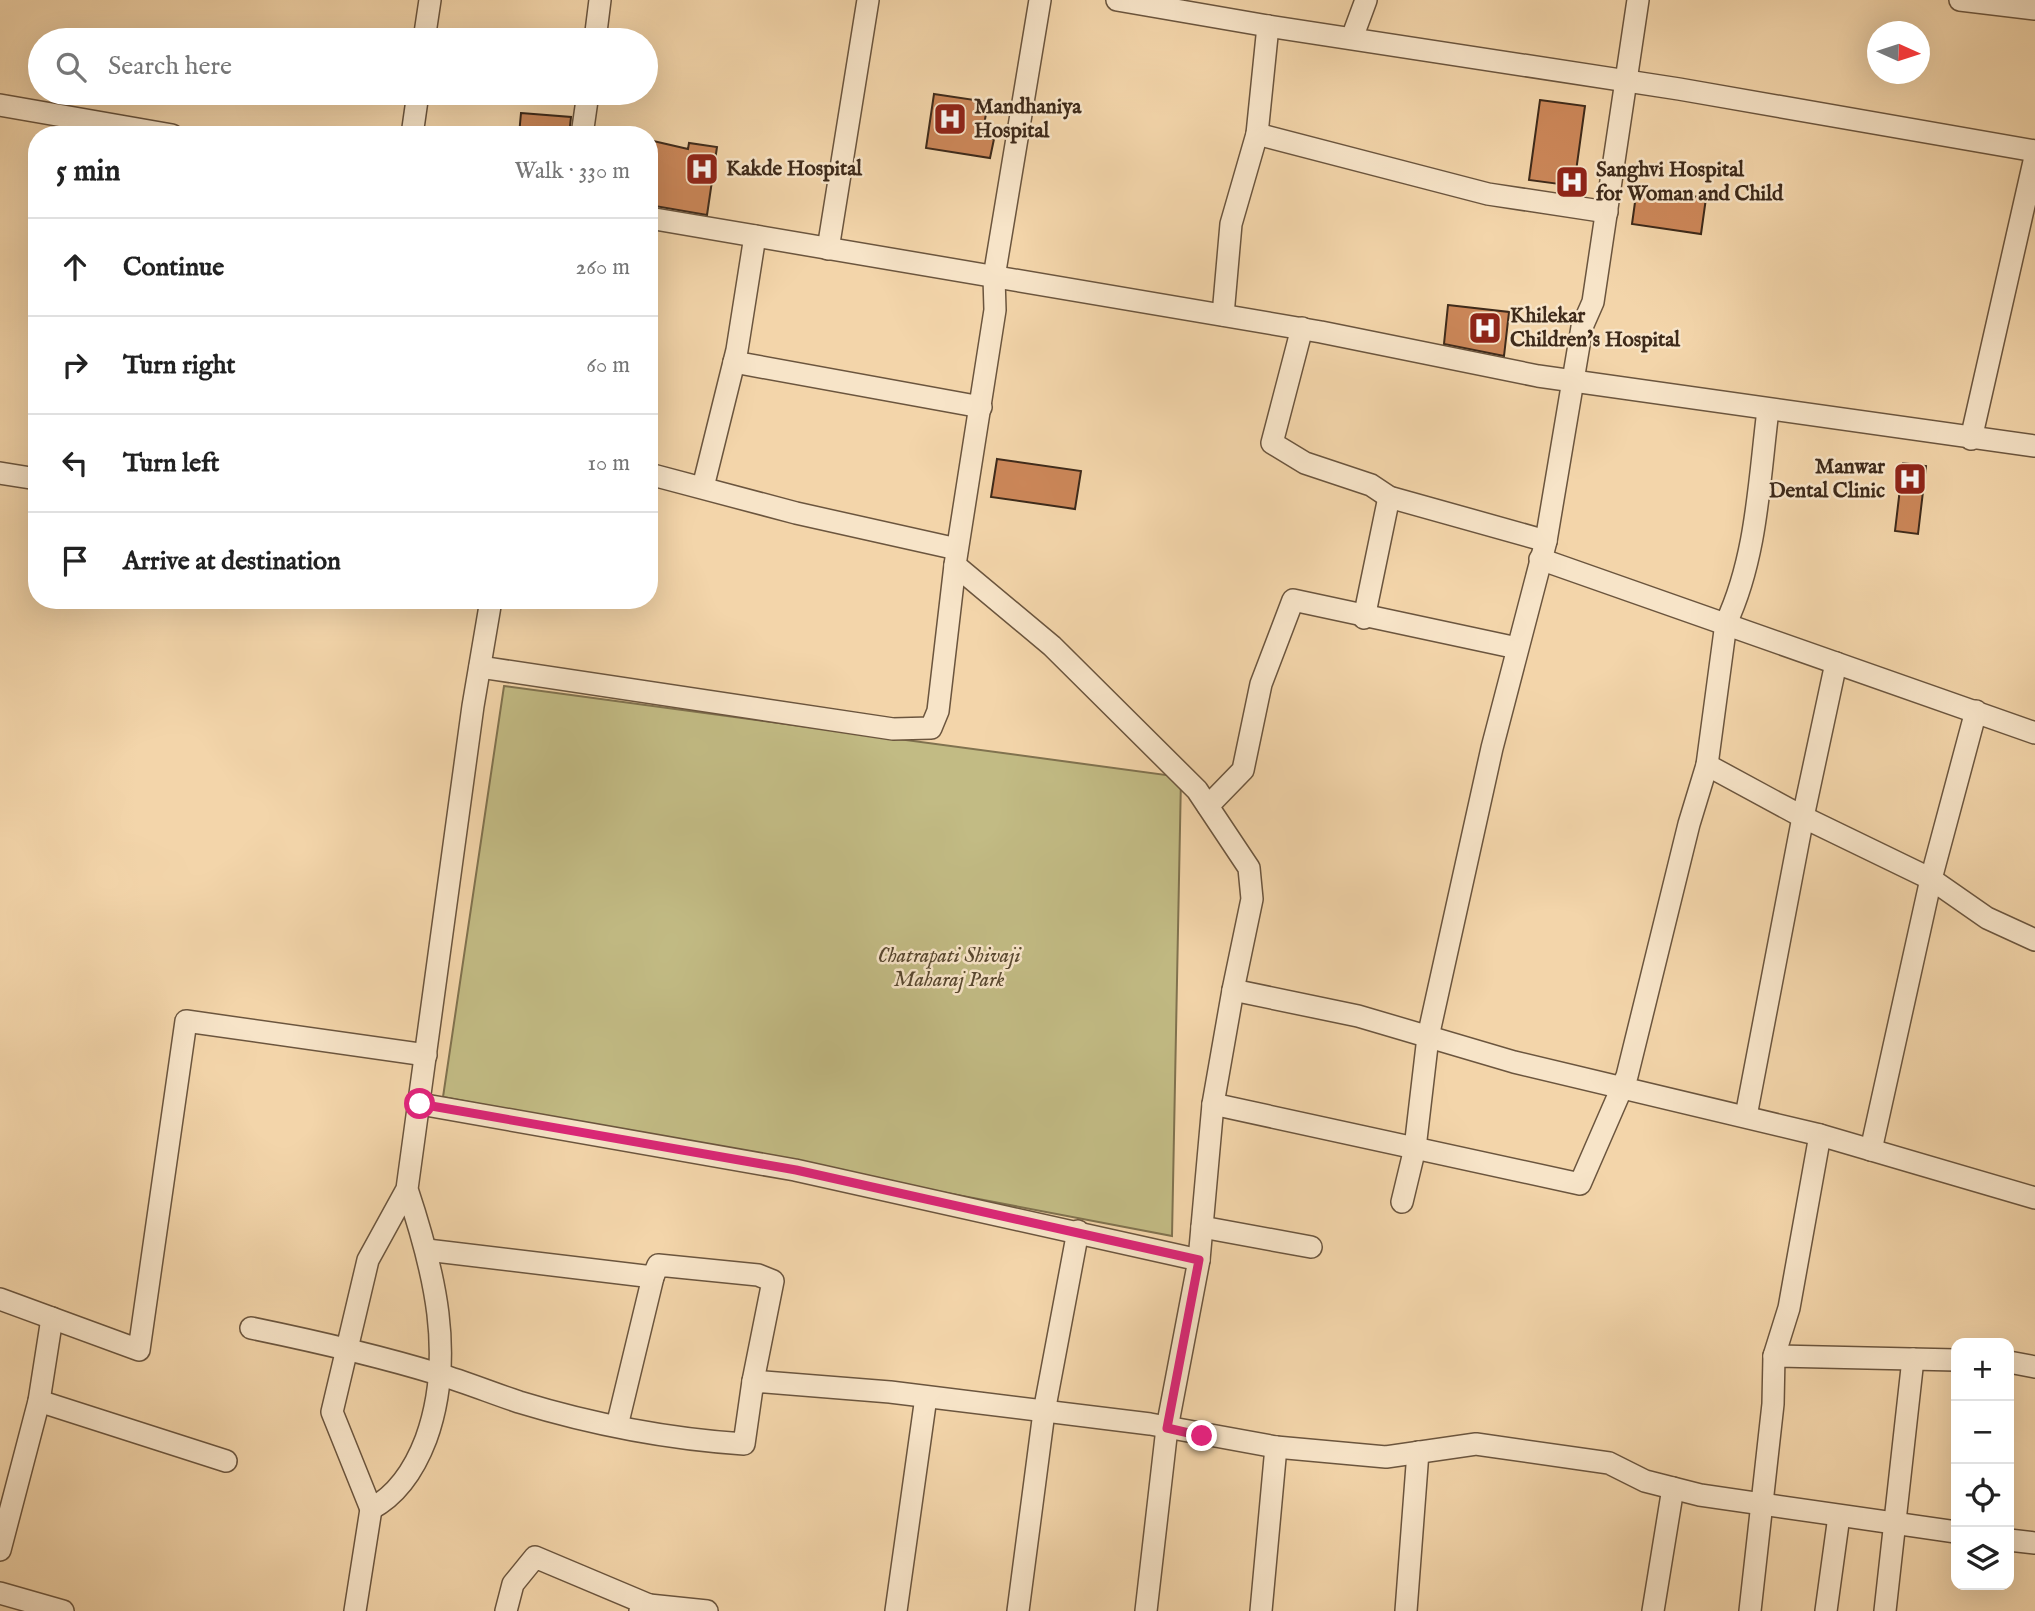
<!DOCTYPE html>
<html lang="en">
<head>
<meta charset="utf-8">
<style>
  body { margin:0; font-family:"IM FELL English",serif; background:#f2f2f2; color:#222 }
  .controls { position:absolute; right:21px; bottom:21px; display:grid; overflow:hidden; border-radius:14px; box-shadow:0 7px 28px #0002 }
  .controls button { width:63px; height:63px; display:grid; place-items:center; padding:0; border:0; border-bottom:2px solid #e0e0e0; background:#fff; color:#222; font:35px sans-serif }
  .compass { position:absolute; left:1867px; top:21px; width:63px; height:63px; border-radius:50%; background:#fff; box-shadow:0 7px 28px #0002; rotate:93deg }
  .stop { position:absolute; width:21px; height:21px; margin:-16px; border:5px solid #db2777; border-radius:50%; background:#fff }
  .stop.end { background:#db2777; border-color:#fff; box-shadow:0 2px 7px #0008 }
  .list { margin:0; padding:0; list-style:none }
  h2 { display:flex; justify-content:space-between; align-items:center; height:91px; margin:0; padding:0 28px; font-size:30px }
  h2 small { font-size:23px; font-weight:400; color:#767676 }
  .list li { display:grid; grid-template-columns:46px 1fr auto; gap:21px; align-items:center; box-sizing:border-box; height:98px; padding:0 28px; border-top:2px solid #e0e0e0 }
  .list b { display:block; font-size:26px; white-space:nowrap }
  .list em { font-size:23px; font-style:normal; color:#767676 }
  .icon { flex:none; width:38px; height:38px; fill:none; stroke:currentColor; stroke-width:2; stroke-linecap:round; stroke-linejoin:round }
  .map { position:relative; flex:none; width:2035px; height:1611px; overflow:hidden }
  .search { position:absolute; background:#fff; box-shadow:0 7px 28px #0002; left:28px; top:28px; width:630px; height:77px; display:flex; align-items:center; gap:18px; box-sizing:border-box; padding:0 24px; border-radius:38px; color:#767676; font-size:26px }
  .panel { position:absolute; background:#fff; box-shadow:0 7px 28px #0002; left:28px; top:126px; width:630px; height:483px; border-radius:28px }
  .map>svg:first-child { display:block }
  .green { fill:#c2bb84; stroke:#80724f; stroke-width:2 }
  .building { fill:#cc8759; stroke:#3e2a1a; stroke-width:2 }
  .lines { fill:none; stroke-linecap:round; stroke-linejoin:round }
  .minor-casing { stroke:#6b553e; stroke-width:24 }
  .minor { stroke:#f7e4c8; stroke-width:21 }
  .route { stroke:#db2777; stroke-width:9 }
  .labels { text-anchor:middle; dominant-baseline:central; stroke-width:5; stroke-linejoin:round; paint-order:stroke }
  .poi-label { font-size:21px; font-weight:bold; fill:#3e2a1a; stroke:#f7e4c8; text-anchor:start }
  .park-label { font-size:21px; font-style:italic; fill:#58472f; stroke:#f7e4c8 }
</style>
</head>
<body>
<div class="map">
<svg width="2035" height="1611" viewBox="0 0 2035 1611">
  <rect width="100%" height="100%" fill="#f3d5aa"/>
  <filter id="stains"><feTurbulence type="fractalNoise" baseFrequency=".00286" numOctaves="4"/><feColorMatrix values="0 0 0 0 .2 0 0 0 0 .09 0 0 0 0 .02 0 0 0 .5 -.17"/></filter>
  <radialGradient id="worn" r=".72"><stop offset=".6" stop-color="#630" stop-opacity="0"/><stop offset="1" stop-color="#630" stop-opacity=".3"/></radialGradient>
  <polygon class="green" points="504,686 1181,777 1172,1236 443,1097"/>
  <g class="building">
    <polygon points="934,94 988,102 982,137 994,139 990,158 926,148"/>
    <polygon points="1540,100 1585,106 1574,186 1529,180"/>
    <polygon points="521,113 571,117 569,135 519,135"/>
    <polygon points="649,140 688,149 689,143 717,147 707,215 649,205"/>
    <polygon points="1637,188 1706,198 1701,234 1632,224"/>
    <polygon points="1448,305 1509,312 1504,356 1444,344"/>
    <polygon points="997,459 1081,471 1075,509 991,497"/>
    <polygon points="1903,463 1926,466 1918,534 1895,531"/>
  </g>
  <g class="lines">
    <defs>
      <g id="minor">
        <polyline points="1040,0 994,277 995,310 955,565 1052,646 1197,790 1249,868 1252,899 1233,990 1358,1016 1514,1062 1820,1135 2035,1198"/>
        <polyline points="1117,0 1268,26 1679,89 2035,151"/>
        <polyline points="1960,0 2035,9"/>
        <polyline points="1352,38 1366,0"/>
        <polyline points="424,40 430,0"/>
        <polyline points="595,40 600,0"/>
        <polyline points="0,105 172,135"/>
        <polyline points="1257,134 1488,194 1607,212"/>
        <polyline points="412,135 418,93"/>
        <polyline points="582,135 588,93"/>
        <polyline points="649,218 1321,332 1538,376 2035,446"/>
        <polyline points="828,249 868,0"/>
        <polyline points="1223,315 1231,224 1257,134 1268,26"/>
        <polyline points="1302,328 1272,443 1305,463 1371,485 1389,497 1546,541"/>
        <polyline points="734,362 981,407"/>
        <path d="M1768 410C1759 481 1757 557 1726 623L1707 765 1803 817 1836 663"/>
        <polyline points="1971,439 2035,157"/>
        <polyline points="0,473 37,479"/>
        <polyline points="649,474 796,513 957,549"/>
        <polyline points="703,487 737,350 755,236"/>
        <polyline points="1540,559 2035,733"/>
        <polyline points="1364,618 1389,497"/>
        <polyline points="480,667 893,729 931,728 938,711 955,565"/>
        <polyline points="1208,806 1243,770 1261,684 1293,600 1517,648"/>
        <polyline points="420,1104 795,1170 1199,1260"/>
        <polyline points="1213,1104 1580,1184 1627,1076 1689,824 1707,765"/>
        <polyline points="1746,1116 1803,817 1931,879 1987,918 2035,940"/>
        <polyline points="1871,1150 1931,879 1976,711"/>
        <path d="M407 1189C434 1270 456 1356 426 1439 415 1468 399 1494 371 1509L332 1412 368 1260 407 1189 473 706 491 600"/>
        <polyline points="1402,1202 1415,1148 1428,1037 1492,748 1546,541 1582,327 1593,302 1638,0"/>
        <polyline points="1202,1227 1311,1247"/>
        <polyline points="427,1250 653,1277"/>
        <polyline points="0,1299 139,1350 186,1021 426,1055"/>
        <path d="M251 1328C314 1341 376 1355 438 1374 465 1382 492 1393 519 1402 591 1424 669 1439 744 1444L753 1381 890 1392 1150 1424 1276 1447 1386 1457 1476 1444 1609 1463 1645 1481 1700 1495 1956 1532"/>
        <polyline points="1774,1356 1789,1308 1820,1135"/>
        <polyline points="2009,1362 2035,1367"/>
        <polyline points="39,1401 226,1461"/>
        <polyline points="617,1426 653,1277 658,1265 758,1275 773,1281 753,1381"/>
        <polyline points="2009,1540 2035,1543"/>
        <polyline points="0,1550 39,1401 52,1318"/>
        <polyline points="0,1593 63,1611"/>
        <polyline points="355,1611 371,1509"/>
        <polyline points="506,1611 513,1584 535,1557 649,1605"/>
        <polyline points="640,1611 649,1605 707,1611"/>
        <polyline points="896,1611 926,1397"/>
        <polyline points="1018,1611 1044,1412 1078,1231"/>
        <polyline points="1146,1611 1167,1428 1199,1260 1213,1104 1233,990"/>
        <polyline points="1261,1611 1276,1447"/>
        <polyline points="1406,1611 1418,1452"/>
        <polyline points="1653,1611 1673,1488"/>
        <polyline points="1750,1611 1773,1404 1774,1356 1956,1360"/>
        <polyline points="1826,1611 1839,1516"/>
        <polyline points="1885,1611 1913,1359"/>
      </g>
    </defs>
    <use href="#minor" class="minor-casing"/>
    <use href="#minor" class="minor"/>
  </g>
  <g class="lines">
    <polyline class="route" points="420,1104 796,1170 1199,1260 1167,1428 1202,1436"/>
  </g>
  <defs>
    <symbol id="hospital-square" viewBox="-11 -11 22 22"><rect x="-9" y="-9" width="18" height="18" rx="4" fill="#8f2418" stroke="#f7e4c8"/><path d="M-5-5h3v3.5h4V-5h3V5h-3V1.5h-4V5h-3Z" fill="#fff"/></symbol>
  </defs>
  <g fill-rule="evenodd">
    <use href="#hospital-square" x="931" y="100" width="38" height="38"/>
    <use href="#hospital-square" x="683" y="150" width="38" height="38"/>
    <use href="#hospital-square" x="1553" y="163" width="38" height="38"/>
    <use href="#hospital-square" x="1466" y="309" width="38" height="38"/>
    <use href="#hospital-square" x="1891" y="460" width="38" height="38"/>
  </g>
  <g class="labels">
    <g class="poi-label">
      <text x="974" y="107">Mandhaniya<tspan x="974" dy="24">Hospital</tspan></text>
      <text x="726" y="169">Kakde Hospital</text>
      <text x="1596" y="170">Sanghvi Hospital<tspan x="1596" dy="24">for Woman and Child</tspan></text>
      <text x="1510" y="316">Khilekar<tspan x="1510" dy="24">Children's Hospital</tspan></text>
      <text x="1885" y="467" text-anchor="end">Manwar<tspan x="1885" dy="24">Dental Clinic</tspan></text>
    </g>
    <g class="park-label">
      <text x="949" y="956">Chatrapati Shivaji<tspan x="949" dy="24">Maharaj Park</tspan></text>
    </g>
  </g>
  <rect width="100%" height="100%" filter="url(#stains)"/>
  <rect width="100%" height="100%" fill="url(#worn)"/>
</svg>
<div class="controls">
<button>+</button>
<button>−</button>
<button><svg class="icon" aria-label="locate" viewBox="0 0 24 24"><circle cx="12" cy="12" r="6"/><path d="M12 2v4M12 18v4M2 12h4M18 12h4"/></svg></button>
<button><svg class="icon" aria-label="layers" viewBox="0 0 24 24"><path d="M12 4l9 5-9 5-9-5zM3 14l9 5 9-5"/></svg></button>
</div>
<svg class="compass" viewBox="-18 -18 36 36"><path d="M0-13l5 13h-10z" fill="#e53935"/><path d="M0 13l5-13h-10z" fill="#767676"/></svg>
<div class="stop" style="left:420px;top:1104px"></div>
<div class="stop end" style="left:1202px;top:1436px"></div>
<div class="search"><svg class="icon" aria-label="search" viewBox="0 0 24 24"><circle cx="10" cy="10" r="6"/><path d="M15 15l6 6"/></svg>Search here</div>
<section class="panel">
<h2>5 min<small>Walk · 330 m</small></h2>
<ul class="list">
<li><svg class="icon" aria-label="ahead" viewBox="0 0 24 24"><path d="M12 20V5M6 11l6-6 6 6"/></svg><div><b>Continue</b></div><em>260 m</em></li>
<li><svg class="icon" aria-label="right" viewBox="0 0 24 24"><path d="M7 20v-9h11M14 6l5 5-5 5"/></svg><div><b>Turn right</b></div><em>60 m</em></li>
<li><svg class="icon" aria-label="left" viewBox="0 0 24 24"><path d="M17 20v-9H6M10 6l-5 5 5 5"/></svg><div><b>Turn left</b></div><em>10 m</em></li>
<li><svg class="icon" aria-label="arrive" viewBox="0 0 24 24"><path d="M6 21V4h12l-3 4 3 4H6"/></svg><div><b>Arrive at destination</b></div></li>
</ul>
</section>
</div>
</body>
</html>
